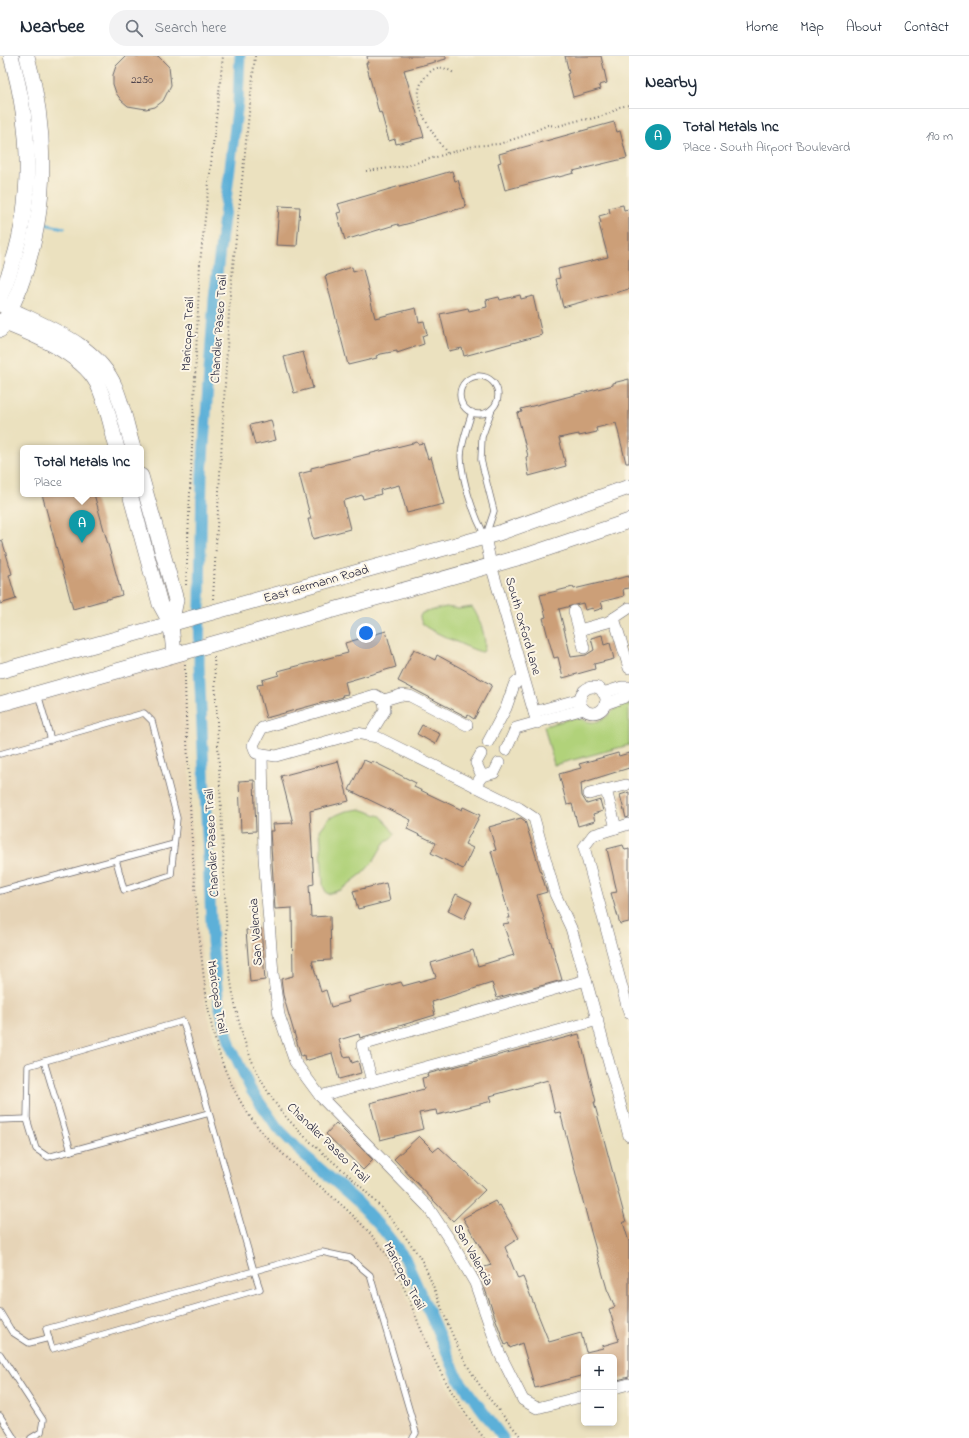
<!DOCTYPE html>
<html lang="en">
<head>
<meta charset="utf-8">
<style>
  body { margin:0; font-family:"Indie Flower",sans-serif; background:#f2f2f3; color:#1f2937 }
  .controls { position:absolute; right:12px; bottom:12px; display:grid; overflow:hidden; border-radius:6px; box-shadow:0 2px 6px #0003 }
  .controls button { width:36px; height:36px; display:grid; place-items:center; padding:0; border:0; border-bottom:1px solid #e0e1e3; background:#fff; color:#1f2937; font:20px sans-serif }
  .you { position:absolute; left:366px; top:577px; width:14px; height:14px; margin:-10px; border:3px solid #fff; border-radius:50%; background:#1a73e8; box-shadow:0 0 0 6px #1a73e833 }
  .badge { display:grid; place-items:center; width:26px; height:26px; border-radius:50%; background:#b5179e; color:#fff; font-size:13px; font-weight:700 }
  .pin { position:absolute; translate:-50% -33px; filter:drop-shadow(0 1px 2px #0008) }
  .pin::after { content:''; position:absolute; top:21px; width:14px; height:12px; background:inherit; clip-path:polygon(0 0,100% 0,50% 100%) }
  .popup { position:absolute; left:20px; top:389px; width:124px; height:52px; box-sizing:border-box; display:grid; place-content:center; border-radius:6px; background:#fff; filter:drop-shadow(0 1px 3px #0005); font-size:13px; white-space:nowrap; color:#747a83 }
  .popup b { font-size:15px; color:#1f2937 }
  .popup::after { content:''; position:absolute; left:50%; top:100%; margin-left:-8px; border:8px solid transparent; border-top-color:#fff }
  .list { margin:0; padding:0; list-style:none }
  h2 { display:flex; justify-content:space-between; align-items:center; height:52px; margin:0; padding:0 16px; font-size:17px }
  h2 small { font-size:13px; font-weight:400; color:#747a83 }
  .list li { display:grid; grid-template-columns:26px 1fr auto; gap:12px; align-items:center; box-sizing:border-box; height:56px; padding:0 16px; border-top:1px solid #e0e1e3 }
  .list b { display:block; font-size:15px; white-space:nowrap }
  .list p { margin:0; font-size:13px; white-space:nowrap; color:#747a83 }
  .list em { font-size:13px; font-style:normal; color:#747a83 }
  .icon { flex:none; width:22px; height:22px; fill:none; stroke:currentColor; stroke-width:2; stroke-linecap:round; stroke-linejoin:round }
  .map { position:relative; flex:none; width:629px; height:1382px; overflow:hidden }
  header { display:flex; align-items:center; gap:24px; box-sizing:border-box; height:56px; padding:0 20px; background:#fff; border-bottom:1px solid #e0e1e3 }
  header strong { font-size:19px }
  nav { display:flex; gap:22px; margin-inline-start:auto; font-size:14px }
  .search { width:280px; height:36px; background:#f2f2f3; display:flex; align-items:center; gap:10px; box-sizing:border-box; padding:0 14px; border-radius:22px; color:#747a83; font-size:15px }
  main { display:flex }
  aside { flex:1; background:#fff }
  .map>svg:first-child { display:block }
  .built { fill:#e6d4b7 }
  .green { fill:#b1d27a; stroke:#6a7a5a }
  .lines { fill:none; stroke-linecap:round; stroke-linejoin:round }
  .stream { stroke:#5db0d8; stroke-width:3 }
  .canal { stroke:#5db0d8; stroke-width:11 }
  .building { fill:#cc9f78 }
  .lane-casing { stroke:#686569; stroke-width:7 }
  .street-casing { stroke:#686569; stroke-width:12 }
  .secondary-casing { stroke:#686569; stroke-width:16 }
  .path { stroke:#686569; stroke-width:2; stroke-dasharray:1 3; stroke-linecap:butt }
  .lane { stroke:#fff; stroke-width:5.5 }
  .street { stroke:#fff; stroke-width:11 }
  .secondary { stroke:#fff; stroke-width:15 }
  .labels { text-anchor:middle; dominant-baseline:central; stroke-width:4; stroke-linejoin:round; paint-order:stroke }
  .number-label { font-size:11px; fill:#4c414a }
  .street-label { font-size:13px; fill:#22223b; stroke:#fcf5e5 }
</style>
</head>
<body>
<header>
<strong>Nearbee</strong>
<div class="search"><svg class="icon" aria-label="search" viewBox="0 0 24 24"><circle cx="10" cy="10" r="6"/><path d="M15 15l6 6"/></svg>Search here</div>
<nav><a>Home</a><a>Map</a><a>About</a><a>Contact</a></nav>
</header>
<main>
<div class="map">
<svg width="629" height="1382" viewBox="0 0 629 1382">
  <rect width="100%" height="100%" fill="#fcf5e5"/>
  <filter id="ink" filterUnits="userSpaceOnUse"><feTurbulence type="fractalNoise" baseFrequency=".025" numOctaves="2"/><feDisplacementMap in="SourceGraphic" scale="8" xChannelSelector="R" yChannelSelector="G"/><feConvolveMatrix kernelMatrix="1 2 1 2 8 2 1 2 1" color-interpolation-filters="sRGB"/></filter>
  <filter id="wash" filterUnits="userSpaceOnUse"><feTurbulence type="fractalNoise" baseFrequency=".012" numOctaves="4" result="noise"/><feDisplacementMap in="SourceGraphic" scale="16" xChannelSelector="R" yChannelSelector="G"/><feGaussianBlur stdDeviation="0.9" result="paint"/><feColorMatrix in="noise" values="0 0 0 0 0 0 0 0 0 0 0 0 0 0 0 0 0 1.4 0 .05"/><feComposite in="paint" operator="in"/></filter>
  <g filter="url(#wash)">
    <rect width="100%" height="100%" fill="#ebe1bf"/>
    <polygon class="built" points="185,595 193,808 206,949 214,983 227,1018 248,1056 274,1089 362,1168 384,1196 404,1234 436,1308 453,1340 484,1382 0,1382 0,646"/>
    <g class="green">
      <path d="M446 551 459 553 472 551C479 560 489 587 483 596 478 597 432 575 426 571 422 568 420 564 420 560L422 557Z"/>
      <path d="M624 648 629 649V689L554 709 544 670C554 668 564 664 574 662 582 661 589 669 598 665 609 662 614 651 624 648Z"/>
      <polygon points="360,753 381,760 395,778 391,783 384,787 373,806 363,817 341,834 327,838 323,830 320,774 329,762 346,755"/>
    </g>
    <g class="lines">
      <polyline class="stream" points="44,168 64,172"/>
      <polyline class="canal" points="240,0 238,46 214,243 202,418 199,609 212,886 219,948 231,991 251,1034 277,1071 301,1096 358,1146 384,1175 405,1202 458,1322 503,1382"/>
    </g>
    <g id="blocks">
      <g class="building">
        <polygon points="126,0 158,0 169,11 171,29 163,45 155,51 146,53 128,50 121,44 116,37 113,28 113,19 116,10"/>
        <polygon points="367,0 446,0 446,3 404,14 424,81 396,88 395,83 389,85 381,56 379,57 366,7 368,7"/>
        <polygon points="565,0 601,0 607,27 599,29 601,33 573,41 567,18 569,17"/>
        <polygon points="614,66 617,76 620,75 627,102 573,115 574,117 559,121 558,120 505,134 498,107 501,106 499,98"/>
        <polygon points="452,115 455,125 458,124 466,151 414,165 414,166 399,170 398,168 345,184 337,157 341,156 338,148"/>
        <polygon points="623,149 624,154 629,153 629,233 563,251 556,223 560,222 558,213 608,201 599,168 601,167 599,160 610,157 609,152"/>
        <polygon points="279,150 300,151 297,190 276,189"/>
        <polygon points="352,211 353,216 363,213 375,262 416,252 419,266 424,265 427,278 422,280 424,288 397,297 397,295 381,298 376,300 377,302 348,309 325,220"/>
        <polygon points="520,239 521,243 533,240 542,279 464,300 462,292 449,295 440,258 468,252 469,255 487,251 486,244 499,241 500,244"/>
        <polygon points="303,296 313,332 294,337 284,301"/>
        <polygon points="629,323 629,407 626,407 616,367 596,372 597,376 579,380 579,378 559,382 566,410 529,420 526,401 528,400 517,357 522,356 521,353 613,329 613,327"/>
        <polygon points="271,364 276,384 255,389 250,369"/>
        <polygon points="417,386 418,388 423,387 428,403 431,401 444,448 407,457 399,429 380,434 381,438 363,443 362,439 343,445 350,473 313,483 308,463 311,463 299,418 311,415 311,412"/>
        <polygon points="42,438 94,438 122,539 73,553"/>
        <polygon points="2,484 12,518 9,519 16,543 0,548 0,485"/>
        <polygon points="629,520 629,532 623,533 624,540 601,546 603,552 594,555 593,552 585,554 583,547 559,553 571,601 586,599 594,594 591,582 602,579 604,589 610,587 614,603 594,608 595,613 563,622 558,601 554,602 548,581 543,562 546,561 540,539 573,531 574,533"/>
        <polygon points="386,575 396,611 345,626 348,638 342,639 343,641 266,662 257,629 263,628 262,624 279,619 278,615 348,597 345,587"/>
        <polygon points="414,593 435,604 437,599 492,629 474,663 468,659 467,661 398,625"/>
        <polygon points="422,669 440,678 435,688 417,678"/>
        <polygon points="618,697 619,700 629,697 629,712 581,727 582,740 587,748 600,744 603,755 593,758 595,765 578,770 572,748 567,749 559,718 581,712 579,708"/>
        <polygon points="364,704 371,707 372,705 416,727 414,731 462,754 463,751 480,759 465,788 473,792 463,813 431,797 436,787 407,773 411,764 349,734"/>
        <polygon points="338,705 349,745 310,755 314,828 309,829 311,861 330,860 331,904 312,905 321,936 326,934 331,951 349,946 347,941 401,926 403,930 436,921 431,907 473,894 478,910 514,899 503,868 509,867 507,862 510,862 491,795 496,794 489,771 521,762 525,765 547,836 537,839 562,924 497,942 492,927 432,946 435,959 360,982 359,978 339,984 344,1001 350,1000 352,1007 358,1005 361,1017 339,1023 332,997 305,1005 304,999 301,1000 283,939 281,923 293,920 292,852 275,853 270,775 274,775 273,768 293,767 281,720"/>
        <polygon points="254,724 256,775 241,776 239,725"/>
        <polygon points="629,736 629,761 626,762 620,739"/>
        <polygon points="623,789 625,794 629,793 629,866 620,868 611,837 617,836 607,793"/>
        <polygon points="386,827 390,845 358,853 353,835"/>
        <polygon points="456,838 472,846 464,863 448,855"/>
        <polygon points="261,872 265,924 250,926 246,874"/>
        <polygon points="579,978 596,1046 594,1046 626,1166 623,1166 629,1186 629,1321 614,1325 614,1301 584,1301 584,1319 535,1332 522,1287 510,1292 508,1287 505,1289 482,1225 476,1214 491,1209 463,1162 495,1145 498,1150 500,1149 519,1182 505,1191 518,1223 523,1221 549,1286 581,1277 586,1296 603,1292 602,1290 619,1285 609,1253 615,1251 607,1233 591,1176 560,1056 555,1057 548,1024 490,1040 492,1045 468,1051 437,1059 436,1054 419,1057 423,1073 380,1084 370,1047 424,1033 422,1022 428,1021 427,1018"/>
        <polygon points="336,1067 373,1104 363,1114 326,1078"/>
        <polygon points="419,1080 434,1095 439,1091 485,1134 453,1165 394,1103"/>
      </g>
    </g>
  </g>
  <g filter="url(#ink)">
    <use href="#blocks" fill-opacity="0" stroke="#686569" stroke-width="1"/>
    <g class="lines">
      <defs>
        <g id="lane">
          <circle cx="479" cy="339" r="19"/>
          <path d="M472 356C468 370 461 387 461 401 462 426 474 459 485 480"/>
          <polyline points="486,479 494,455 481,404 482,381 492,353"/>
          <polyline points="38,638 51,684"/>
          <polyline points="0,698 144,657 152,665 177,762 171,819 124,834 116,804"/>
          <polyline points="0,835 174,788"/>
          <polyline points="44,1005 71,1095"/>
          <polyline points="27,1063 28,1010 183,965 254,1215 46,1273 52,1293 260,1233 254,1215 322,1196 350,1202 370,1219 416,1377 413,1382"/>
          <polyline points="0,1064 27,1063 36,1093 48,1101 209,1057"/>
          <polyline points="0,1256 12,1276 29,1287 49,1282"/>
          <polyline points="0,1298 43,1364 41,1376 31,1382"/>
          <polyline points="0,1360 14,1382"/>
        </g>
        <g id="street">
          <polyline points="485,481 491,509 537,667"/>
          <polyline points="574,555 584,592"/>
          <polyline points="614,562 629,612"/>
          <polyline points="579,574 608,566 629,552"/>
          <circle cx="593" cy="644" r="13"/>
          <polyline points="603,637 622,631 629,631"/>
          <polyline points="384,644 401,639 410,640 467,669"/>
          <polyline points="605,648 625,641 629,637"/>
          <polyline points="534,656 580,643"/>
          <polyline points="369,680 385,654 384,644 375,639 262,672 253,689 256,697 276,700 357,677 377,681 519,752 534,762 555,838 571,872 583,913 629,1080"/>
          <polyline points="488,686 506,652 514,629 523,620"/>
          <polyline points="506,694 516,672 584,653"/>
          <polyline points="262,698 264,801 273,918 279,959 295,1006 320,1040 428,1151 453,1189 475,1227 499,1296 523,1344 537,1352 584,1340"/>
          <polyline points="481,698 476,707 482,720"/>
          <polyline points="475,730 482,720 494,717 499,707"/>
          <polyline points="606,734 616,772"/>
          <polyline points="589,738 626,729"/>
          <polyline points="629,768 593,779 584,791 629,957"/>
          <polyline points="372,1025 362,989 586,924"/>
          <polyline points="320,1040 598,964"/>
          <polyline points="614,1332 629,1328"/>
        </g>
        <g id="secondary">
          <path d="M0 241C34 163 34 81 11 0"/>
          <path d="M2 249C41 270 96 286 115 331 123 350 127 372 133 392"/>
          <path d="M0 265C31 277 81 297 97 327 107 347 111 371 117 392"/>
          <path d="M0 274C47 190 52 91 27 0"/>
          <polyline points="141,420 176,544 171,568 174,598"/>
          <polyline points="130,438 160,548 171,568"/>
          <polyline points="0,615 499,477 629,431"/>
          <polyline points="0,648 528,499 629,465"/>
        </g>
      </defs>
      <use href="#lane" class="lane-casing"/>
      <use href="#street" class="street-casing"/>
      <use href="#secondary" class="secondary-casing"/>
      <g class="path">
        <path d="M447 97C432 76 403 40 429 17 437 9 444 11 454 17"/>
        <polyline points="366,115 406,110 473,90 499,88 523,80 548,69 558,70 580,64 590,63 609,58 619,51 629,49"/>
        <polyline points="186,529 200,207 223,0"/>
        <polyline points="213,543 230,239 255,0"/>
        <path d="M214 601 228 904C235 959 245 1005 278 1051 300 1080 330 1102 356 1126 378 1147 400 1172 417 1197 425 1208 429 1221 434 1232 443 1255 451 1278 462 1299 477 1330 500 1356 522 1382"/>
        <path d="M185 609C185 655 188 701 190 747 192 791 195 834 199 877 206 943 210 999 247 1056 283 1111 346 1141 384 1195 407 1229 418 1272 437 1309 450 1335 466 1359 484 1382"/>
      </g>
      <use href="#lane" class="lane"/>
      <use href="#street" class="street"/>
      <use href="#secondary" class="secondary"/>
    </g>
  </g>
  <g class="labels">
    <g class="number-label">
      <text x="142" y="24">2250</text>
    </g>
    <g class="street-label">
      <text transform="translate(219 273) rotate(-86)">Chandler Paseo Trail</text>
      <text transform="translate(188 278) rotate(-87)">Maricopa Trail</text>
      <text transform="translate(316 528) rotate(-16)">East Germann Road</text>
      <text transform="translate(523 570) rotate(74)">South Oxford Lane</text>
      <text transform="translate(212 787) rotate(-93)">Chandler Paseo Trail</text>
      <text transform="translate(256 876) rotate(-94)">San Valencia</text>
      <text transform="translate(217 941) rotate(81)">Maricopa Trail</text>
      <text transform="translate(328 1087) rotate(44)">Chandler Paseo Trail</text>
      <text transform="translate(473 1199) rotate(61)">San Valencia</text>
      <text transform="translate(404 1220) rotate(62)">Maricopa Trail</text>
    </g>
  </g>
</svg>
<div class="controls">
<button>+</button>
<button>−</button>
</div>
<div class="you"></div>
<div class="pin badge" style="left:82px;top:487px;background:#0f9aa8">A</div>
<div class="popup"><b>Total Metals Inc</b>Place</div>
</div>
<aside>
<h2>Nearby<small></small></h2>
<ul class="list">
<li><span class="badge" style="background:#0f9aa8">A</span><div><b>Total Metals Inc</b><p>Place · South Airport Boulevard</p></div><em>190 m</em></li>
</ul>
</aside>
</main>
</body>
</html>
